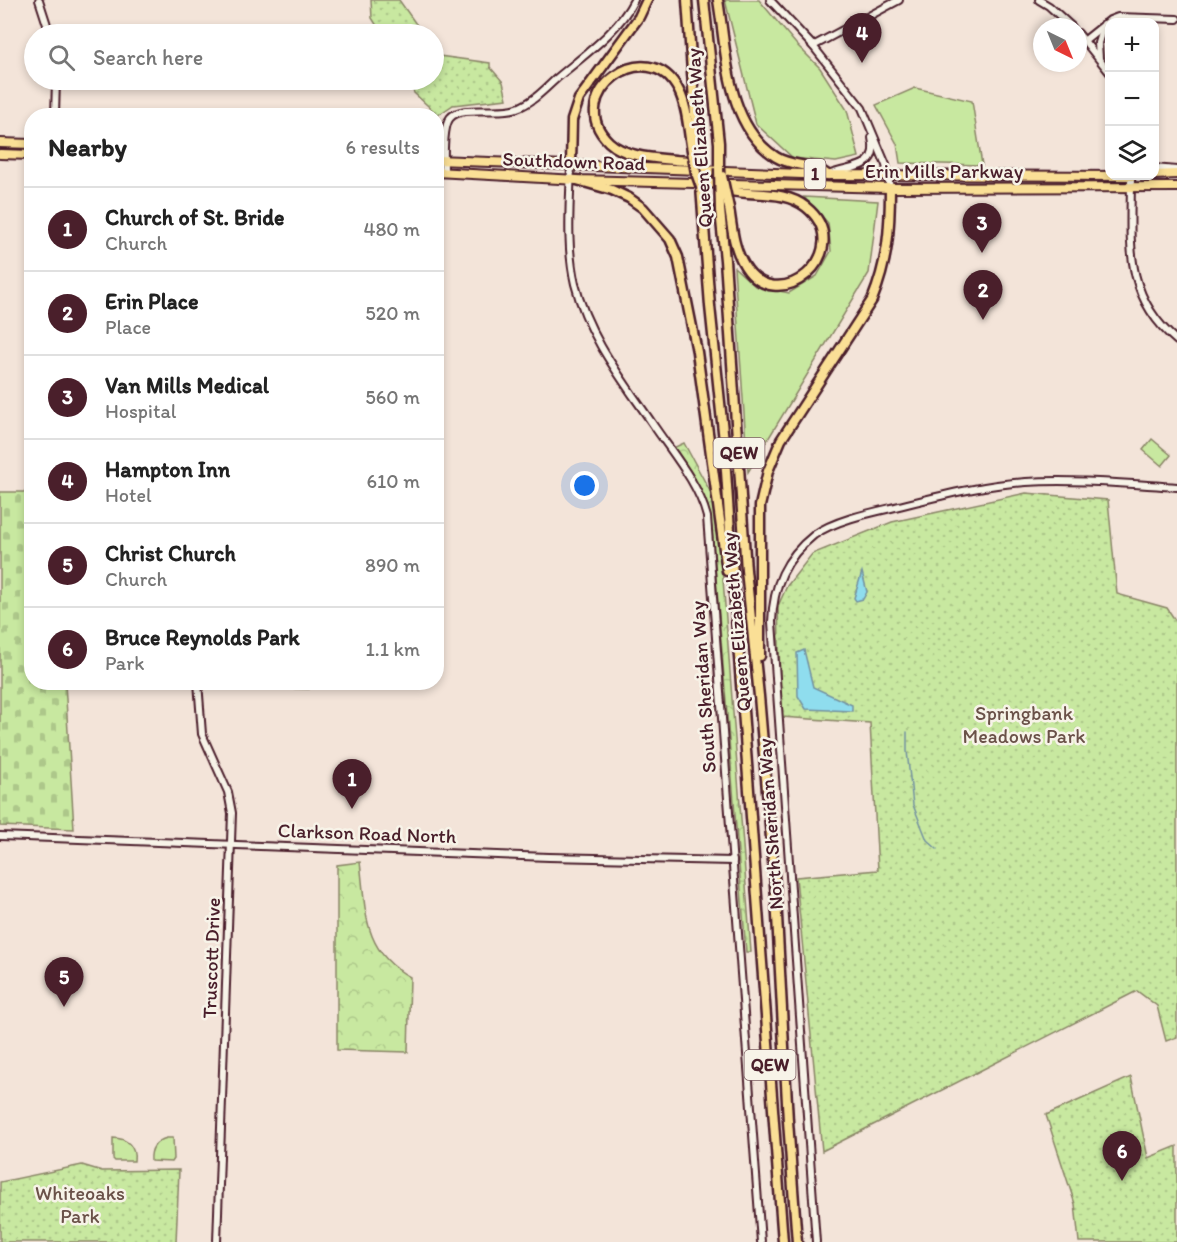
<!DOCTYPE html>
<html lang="en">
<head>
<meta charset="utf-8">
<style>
  body { margin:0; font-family:Itim,sans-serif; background:#f2f2f2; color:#222 }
  .controls { position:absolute; right:18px; top:18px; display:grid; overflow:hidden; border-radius:12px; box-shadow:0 3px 9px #0003 }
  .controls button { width:54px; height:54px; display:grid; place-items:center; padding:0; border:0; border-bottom:2px solid #e0e0e0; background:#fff; color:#222; font:30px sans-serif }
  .compass { position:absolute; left:1033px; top:18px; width:54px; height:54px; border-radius:50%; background:#fff; box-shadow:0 3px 9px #0003; rotate:137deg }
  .you { position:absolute; left:585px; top:486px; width:21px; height:21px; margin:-15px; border:4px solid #fff; border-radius:50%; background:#1a73e8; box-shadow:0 0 0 9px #1a73e833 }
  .badge { display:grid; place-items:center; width:39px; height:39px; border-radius:50%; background:#4a1f2b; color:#fff; font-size:20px; font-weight:700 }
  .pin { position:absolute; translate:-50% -50px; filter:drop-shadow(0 2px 3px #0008) }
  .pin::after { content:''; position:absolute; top:32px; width:21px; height:18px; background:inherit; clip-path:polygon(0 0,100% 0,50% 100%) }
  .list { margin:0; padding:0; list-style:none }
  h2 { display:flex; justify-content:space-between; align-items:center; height:78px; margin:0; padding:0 24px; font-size:26px }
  h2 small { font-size:20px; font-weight:400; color:#767676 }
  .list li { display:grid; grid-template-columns:39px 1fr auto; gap:18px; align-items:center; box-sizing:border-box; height:84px; padding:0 24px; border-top:2px solid #e0e0e0 }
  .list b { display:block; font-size:22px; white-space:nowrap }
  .list p { margin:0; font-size:20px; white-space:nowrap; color:#767676 }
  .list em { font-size:20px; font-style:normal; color:#767676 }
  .icon { flex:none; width:33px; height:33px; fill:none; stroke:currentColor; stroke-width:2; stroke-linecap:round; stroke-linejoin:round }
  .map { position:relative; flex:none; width:1177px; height:1242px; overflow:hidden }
  .search { position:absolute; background:#fff; box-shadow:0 3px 9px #0003; left:24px; top:24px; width:420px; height:66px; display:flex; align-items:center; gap:15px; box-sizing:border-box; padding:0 21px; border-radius:33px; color:#767676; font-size:22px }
  .panel { position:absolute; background:#fff; box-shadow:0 3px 9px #0003; left:24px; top:108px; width:420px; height:582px; border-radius:24px }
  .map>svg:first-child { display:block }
  .grass { fill:#c8e8a0; stroke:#898466; stroke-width:1.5 }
  .forest { fill:url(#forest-crowns); stroke:#898466; stroke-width:1.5 }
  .cemetery { fill:url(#cemetery-stones); stroke:#898466; stroke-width:1.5 }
  .park { fill:url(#park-dots); stroke:#898466; stroke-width:1.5 }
  .water { fill:#8fddee; stroke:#7391a0; stroke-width:1.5 }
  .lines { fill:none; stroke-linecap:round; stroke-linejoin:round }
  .stream { stroke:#7391a0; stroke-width:1.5 }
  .tertiary-casing { stroke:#4a1f2b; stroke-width:10 }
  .primary-casing { stroke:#4a1f2b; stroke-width:12 }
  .motorway-casing { stroke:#4a1f2b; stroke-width:13 }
  .tertiary { stroke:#f7f3e8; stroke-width:6 }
  .primary { stroke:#fadf96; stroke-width:8 }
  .motorway { stroke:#fadf96; stroke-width:8 }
  .motorway-bridge-casing { stroke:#4a1f2b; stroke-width:13; stroke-linecap:butt }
  .motorway-bridge { stroke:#fadf96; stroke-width:8 }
  .labels { text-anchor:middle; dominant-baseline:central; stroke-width:5; stroke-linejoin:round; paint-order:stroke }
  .shield { fill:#f7f3e8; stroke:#7e5f64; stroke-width:1.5 }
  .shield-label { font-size:18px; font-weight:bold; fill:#4a1f2b }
  .street-label { font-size:20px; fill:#4a1f2b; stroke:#f7f3e8 }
  .park-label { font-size:20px; fill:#6a5148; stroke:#f7f3e8 }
</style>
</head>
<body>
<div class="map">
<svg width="1177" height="1242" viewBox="0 0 1177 1242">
  <defs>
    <pattern id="forest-crowns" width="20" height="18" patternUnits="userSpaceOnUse" patternTransform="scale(1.5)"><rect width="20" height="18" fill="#c8e8a0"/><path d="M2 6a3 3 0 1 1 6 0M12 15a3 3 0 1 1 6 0" fill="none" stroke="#adc78a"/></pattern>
    <pattern id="cemetery-stones" width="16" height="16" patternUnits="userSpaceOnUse" patternTransform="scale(1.5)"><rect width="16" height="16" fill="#c8e8a0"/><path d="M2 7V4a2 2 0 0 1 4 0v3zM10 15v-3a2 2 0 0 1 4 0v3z" fill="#adc78a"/></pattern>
    <pattern id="park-dots" width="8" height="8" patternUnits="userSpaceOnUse" patternTransform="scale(1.5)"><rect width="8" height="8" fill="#c8e8a0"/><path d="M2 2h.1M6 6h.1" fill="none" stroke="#adc78a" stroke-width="1.8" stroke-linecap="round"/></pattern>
  </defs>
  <rect width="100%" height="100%" fill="#f3e4d9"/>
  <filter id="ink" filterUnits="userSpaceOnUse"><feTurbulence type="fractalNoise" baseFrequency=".0167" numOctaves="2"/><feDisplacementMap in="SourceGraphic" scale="12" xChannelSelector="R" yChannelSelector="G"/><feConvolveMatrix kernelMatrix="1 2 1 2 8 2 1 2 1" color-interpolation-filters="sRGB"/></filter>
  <g filter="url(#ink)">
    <g class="grass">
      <polygon points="725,0 759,0 796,44 820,68 847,110 859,157 836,162 793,158 756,124"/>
      <polygon points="915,88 972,101 982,165 900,163 897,144 876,105"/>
      <polygon points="804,197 878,201 869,273 748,472 734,267 755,286 789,293 817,276 831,251 828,223"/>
      <polygon points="1152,439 1171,455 1162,466 1143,450"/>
      <polygon points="270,683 309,683 309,689 272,688"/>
      <path d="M113 1138C127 1138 136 1147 134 1161H115L113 1159Z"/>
      <path d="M167 1138H173L174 1159 172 1162 151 1161C150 1149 155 1141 167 1138Z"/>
    </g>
    <g class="forest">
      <path d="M684 443 712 495 723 579 751 952H746L712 527C705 494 692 475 673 448Z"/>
      <path d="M360 862C366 910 362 951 410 977L408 1052 337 1050V865Z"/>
    </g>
    <polygon class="cemetery" points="0,492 31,492 32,682 65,683 74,829 0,826"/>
    <g class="park">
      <polygon points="371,0 399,0 423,34 382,34 372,18"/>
      <polygon points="434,48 439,56 490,63 490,67 503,82 507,99 453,105 438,115 414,93 409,80 434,80"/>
      <polygon points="1026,493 1108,500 1117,594 1167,608 1177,623 1177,1037 1166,1041 1157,1006 1137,991 822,1151 796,877 878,870 870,723 781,717 778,606 787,586 812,554 892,522"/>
      <polygon points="1131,1077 1148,1158 1177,1146 1177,1242 1079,1242 1075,1204 1046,1115"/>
      <polygon points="82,1165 102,1171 179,1170 176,1242 0,1242 0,1182"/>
    </g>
    <g class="water">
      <polygon points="862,572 867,592 863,599 856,601 854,598"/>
      <polygon points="804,650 813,687 852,705 852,711 806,709 798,696 797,653"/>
    </g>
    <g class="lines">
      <polyline class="stream" points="907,732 907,751 913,805 927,840 937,849"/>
      <defs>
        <g id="tertiary">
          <polyline points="39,0 50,34"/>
          <polyline points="770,0 813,46 862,108 886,165 890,188"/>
          <polyline points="1039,0 1049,6 1072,27"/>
          <polyline points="1078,33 1110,73"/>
          <polyline points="1085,40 1110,20 1118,17 1177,19"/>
          <polyline points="813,46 899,0"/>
          <polyline points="1099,58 1098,43 1104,24"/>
          <polyline points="55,116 56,80"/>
          <path d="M571 165C570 203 566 246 575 284 588 336 622 379 652 423 672 453 698 482 707 517L761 1242"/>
          <polyline points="1154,168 1177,170"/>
          <path d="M444 172C444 159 442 128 450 118 462 104 498 115 517 108 532 103 545 89 557 78 584 55 618 32 634 0"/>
          <path d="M831 174C850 166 880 170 872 138"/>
          <path d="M1131 176C1131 241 1122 294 1177 341"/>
          <polyline points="198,682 202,734 228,792 232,813 217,1242"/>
          <polyline points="0,836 549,857 733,861"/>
          <path d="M816 1242 772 622C773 586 785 558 814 535 833 521 869 513 891 508 936 497 980 485 1026 482 1076 479 1127 484 1177 487"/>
        </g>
        <g id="primary">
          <polyline points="0,143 32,144"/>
          <polyline points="0,154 32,155"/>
          <polyline points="436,160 828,175 1132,176"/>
          <polyline points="436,172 577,180 890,188 1177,187"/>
          <polyline points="1154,175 1177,174"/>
        </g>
        <g id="motorway">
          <polyline points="687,0 697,144"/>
          <polyline points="704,0 719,143 719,168"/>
          <path d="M718 0C727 53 726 125 776 157 792 167 813 163 828 175"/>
          <path d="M691 145C688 127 687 107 679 91 648 30 561 96 609 142 625 157 653 158 675 160 680 161 688 160 693 162 696 164 700 169 704 171"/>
          <polyline points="571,165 572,120 579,99 639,17 647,0"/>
          <polyline points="577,180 612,190 629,198 643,208 670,239 678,257 697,352 727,571"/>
          <path d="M715 182C720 185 725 189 731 191 755 196 785 190 806 207 860 250 775 325 742 261 733 245 732 226 729 208"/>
          <polyline points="701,187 710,306 724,441 734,591 783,1242"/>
          <polyline points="720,210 725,260 746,570 759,696 776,897 788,1121 797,1242"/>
          <path d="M760 656V506L768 471 781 440 872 300C888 261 890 229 890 188"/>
        </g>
      </defs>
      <use href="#tertiary" class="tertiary-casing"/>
      <use href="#primary" class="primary-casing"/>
      <use href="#motorway" class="motorway-casing"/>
      <use href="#tertiary" class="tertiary"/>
      <use href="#primary" class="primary"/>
      <use href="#motorway" class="motorway"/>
      <defs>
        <g id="motorway-bridge">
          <polyline points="697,144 699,159"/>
          <polyline points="691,145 696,173 701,187"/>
          <polyline points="719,168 720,210"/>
          <polyline points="722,176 729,208"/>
        </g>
      </defs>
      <use href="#motorway-bridge" class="motorway-bridge-casing"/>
      <use href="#motorway-bridge" class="motorway-bridge"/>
    </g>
  </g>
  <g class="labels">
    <g class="shield">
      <rect x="804.5" y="159" width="21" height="30" rx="4.5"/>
      <rect x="713.5" y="438" width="51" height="30" rx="4.5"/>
      <rect x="744.5" y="1050" width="51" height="30" rx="4.5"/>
    </g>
    <g class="shield-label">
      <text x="815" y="174">1</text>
      <text x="739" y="453">QEW</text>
      <text x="770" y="1065">QEW</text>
    </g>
    <g class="street-label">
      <text transform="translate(699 138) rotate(-94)">Queen Elizabeth Way</text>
      <text transform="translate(574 161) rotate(2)">Southdown Road</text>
      <text x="944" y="171">Erin Mills Parkway</text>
      <text transform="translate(736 622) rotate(-95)">Queen Elizabeth Way</text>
      <text transform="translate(703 687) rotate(-94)">South Sheridan Way</text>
      <text transform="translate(770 824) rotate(-94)">North Sheridan Way</text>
      <text transform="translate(367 833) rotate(2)">Clarkson Road North</text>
      <text transform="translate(211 958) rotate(-88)">Truscott Drive</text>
    </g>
    <g class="park-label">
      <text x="1024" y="713">Springbank<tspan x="1024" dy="23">Meadows Park</tspan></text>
      <text x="80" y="1193">Whiteoaks<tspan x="80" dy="23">Park</tspan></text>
    </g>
  </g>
</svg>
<div class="controls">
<button>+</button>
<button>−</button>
<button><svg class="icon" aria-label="layers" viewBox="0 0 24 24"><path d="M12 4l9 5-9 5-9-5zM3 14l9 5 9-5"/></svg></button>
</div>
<svg class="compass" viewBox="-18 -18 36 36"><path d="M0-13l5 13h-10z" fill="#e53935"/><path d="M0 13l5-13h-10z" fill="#767676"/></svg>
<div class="you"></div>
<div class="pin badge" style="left:352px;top:809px">1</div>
<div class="pin badge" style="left:983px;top:320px">2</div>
<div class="pin badge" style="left:982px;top:253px">3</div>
<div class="pin badge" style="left:862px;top:63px">4</div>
<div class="pin badge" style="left:64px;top:1007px">5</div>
<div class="pin badge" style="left:1122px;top:1181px">6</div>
<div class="search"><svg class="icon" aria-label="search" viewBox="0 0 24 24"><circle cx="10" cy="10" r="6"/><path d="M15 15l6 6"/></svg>Search here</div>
<section class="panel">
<h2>Nearby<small>6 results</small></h2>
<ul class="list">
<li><span class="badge">1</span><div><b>Church of St. Bride</b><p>Church</p></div><em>480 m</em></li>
<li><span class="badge">2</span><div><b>Erin Place</b><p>Place</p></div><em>520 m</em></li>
<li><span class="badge">3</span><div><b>Van Mills Medical</b><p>Hospital</p></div><em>560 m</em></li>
<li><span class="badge">4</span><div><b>Hampton Inn</b><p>Hotel</p></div><em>610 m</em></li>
<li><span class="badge">5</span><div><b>Christ Church</b><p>Church</p></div><em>890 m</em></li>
<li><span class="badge">6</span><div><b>Bruce Reynolds Park</b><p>Park</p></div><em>1.1 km</em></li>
</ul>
</section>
</div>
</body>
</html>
